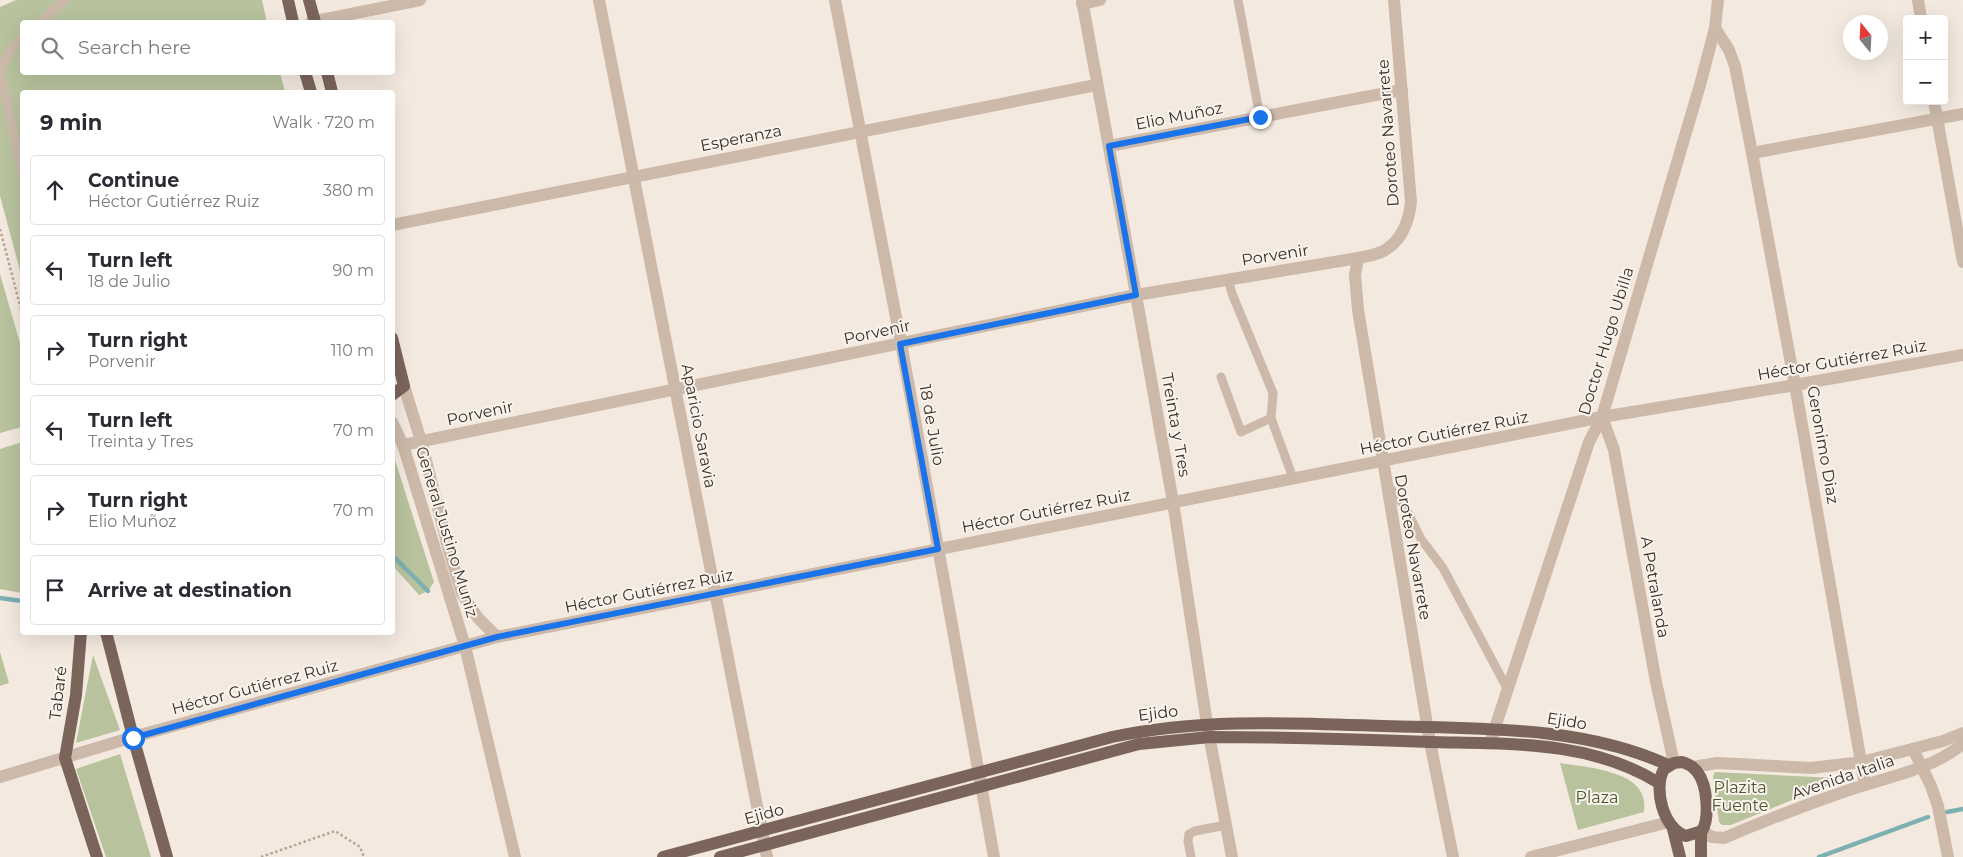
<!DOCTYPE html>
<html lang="en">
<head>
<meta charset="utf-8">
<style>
  body { margin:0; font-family:Montserrat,sans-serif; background:#f2f2f3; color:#2b2b33 }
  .controls { position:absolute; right:15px; top:15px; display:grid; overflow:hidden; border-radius:5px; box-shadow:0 5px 20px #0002 }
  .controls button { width:45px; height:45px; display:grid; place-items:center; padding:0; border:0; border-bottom:1px solid #e1e1e2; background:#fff; color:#2b2b33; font:25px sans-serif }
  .compass { position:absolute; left:1843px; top:15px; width:45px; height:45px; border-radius:50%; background:#fff; box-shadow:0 5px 20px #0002; rotate:342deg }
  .stop { position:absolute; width:15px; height:15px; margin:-11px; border:4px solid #1a73e8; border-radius:50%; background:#fff }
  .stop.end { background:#1a73e8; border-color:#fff; box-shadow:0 1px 5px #0008 }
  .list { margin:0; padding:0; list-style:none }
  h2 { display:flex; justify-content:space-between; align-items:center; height:65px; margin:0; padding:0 20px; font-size:21px }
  h2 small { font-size:16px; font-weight:400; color:#7c7c81 }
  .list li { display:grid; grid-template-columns:32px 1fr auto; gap:15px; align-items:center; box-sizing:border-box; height:70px; margin:0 10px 10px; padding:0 10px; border:1px solid #e1e1e2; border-radius:5px }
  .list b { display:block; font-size:19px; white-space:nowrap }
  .list p { margin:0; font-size:16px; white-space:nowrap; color:#7c7c81 }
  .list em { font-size:16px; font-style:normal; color:#7c7c81 }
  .icon { flex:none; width:28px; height:28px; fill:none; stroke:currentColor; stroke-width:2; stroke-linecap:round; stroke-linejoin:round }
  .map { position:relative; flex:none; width:1963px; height:857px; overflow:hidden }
  .search { position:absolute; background:#fff; box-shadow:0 5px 20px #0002; left:20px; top:20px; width:375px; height:55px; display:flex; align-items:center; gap:12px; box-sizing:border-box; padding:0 18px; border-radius:5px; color:#7c7c81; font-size:19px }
  .panel { position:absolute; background:#fff; box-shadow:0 5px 20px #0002; left:20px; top:90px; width:375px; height:545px; border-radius:5px }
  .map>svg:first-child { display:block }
  .green { fill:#b8c39e }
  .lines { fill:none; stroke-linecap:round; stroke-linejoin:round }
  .stream { stroke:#7db0b1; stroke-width:4.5 }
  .path { stroke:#b8a394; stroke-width:2.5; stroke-dasharray:2.5 2.5; stroke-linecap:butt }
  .service { stroke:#ccb9aa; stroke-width:9 }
  .minor { stroke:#ccb9aa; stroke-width:12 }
  .tertiary { stroke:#ccb9aa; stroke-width:12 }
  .primary { stroke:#7b655b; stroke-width:12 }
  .route { stroke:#1a73e8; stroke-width:6 }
  .labels { text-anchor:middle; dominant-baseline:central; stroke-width:4; stroke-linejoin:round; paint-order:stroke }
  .street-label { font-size:16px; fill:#392e2a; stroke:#faf3ec }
  .park-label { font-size:16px; fill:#4a582d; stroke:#faf3ec }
</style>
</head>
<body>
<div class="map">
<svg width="1963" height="857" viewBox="0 0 1963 857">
  <rect width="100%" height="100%" fill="#f3e9df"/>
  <g class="green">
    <polygon points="16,0 262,0 267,22 22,22 22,72 280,73 285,92 22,92 22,278 0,196 0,7"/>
    <polygon points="0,274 22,350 22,427 0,433"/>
    <polygon points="22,442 22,593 0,589 0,449"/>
    <polygon points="392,451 434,582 428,591 419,595 393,566"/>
    <polygon points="0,652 9,683 0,686"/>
    <polygon points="93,655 120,730 76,743"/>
    <polygon points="120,754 151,857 106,857 76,769"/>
    <path d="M1560 763C1588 768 1651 770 1644 812L1578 830Z"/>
    <polygon points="1715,772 1835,778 1837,780 1836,782 1731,825 1722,825 1719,822 1713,776"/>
  </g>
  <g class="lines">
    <g class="stream">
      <polyline points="392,555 428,591"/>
      <polyline points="0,598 22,601"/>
      <polyline points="1947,812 1963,809"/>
      <polyline points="1819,857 1928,817"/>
    </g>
    <g class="path">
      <polyline points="0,229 22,313"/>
      <polyline points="261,857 335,831 360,847 364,857"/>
    </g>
    <g class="service">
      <polyline points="1238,0 1260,117"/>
      <polyline points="40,22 65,0"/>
      <polyline points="0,71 22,172"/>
      <polyline points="0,71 13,46 22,38"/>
      <polyline points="1228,280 1233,296 1273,393 1271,418 1293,478"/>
      <polyline points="1221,377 1241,432 1271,418"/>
      <polyline points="1388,486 1404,505 1421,539 1443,568 1508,690"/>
      <polyline points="1191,857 1188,841 1189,834 1195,831 1226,825"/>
    </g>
    <g class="minor">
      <polyline points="599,0 767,857"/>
      <polyline points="835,0 901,343 994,857"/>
      <polyline points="1082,0 1136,295 1173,502 1207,724 1232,857"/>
      <path d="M1394 0 1411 202C1409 220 1402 240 1385 250 1378 255 1366 256 1358 258L1355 275 1358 310 1430 742 1453 857"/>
      <polyline points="1918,0 1921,19"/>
      <polyline points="1082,4 1100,0"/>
      <polyline points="311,22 420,0"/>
      <polyline points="1715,28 1729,50 1735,66 1752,153 1795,385 1865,785"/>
      <polyline points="1934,101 1963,262"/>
      <polyline points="1109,146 1402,90"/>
      <polyline points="1752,153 1963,114"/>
      <polyline points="392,225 1096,85"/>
      <polyline points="1602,417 1614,450 1656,682 1674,763"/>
      <polyline points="403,445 1136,295 1358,258"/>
      <polyline points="1491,740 1589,442 1602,417 1700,85 1715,28 1718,0"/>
      <polyline points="1913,749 1931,786 1938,806 1948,857"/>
      <polyline points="0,777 133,737 497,637 1602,417 1795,385 1963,355"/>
      <polyline points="1531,857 1669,822"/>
    </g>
    <g class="tertiary">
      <polyline points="404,386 421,441 449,551 462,594 478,618 497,637"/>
      <polyline points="392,422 403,445 465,646 515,857"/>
      <polyline points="1693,767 1717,763 1811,768 1862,762 1943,741 1963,733"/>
      <path d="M1702 831 1712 837 1724 838C1764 821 1805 805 1846 791 1886 777 1929 771 1963 744"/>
    </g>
    <g class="primary">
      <polyline points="288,0 293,22"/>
      <polyline points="309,0 315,22"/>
      <polyline points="305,72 311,92"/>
      <polyline points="327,72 332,92"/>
      <polyline points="392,338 404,386 392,395"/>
      <polyline points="81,632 76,695 65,758 97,857"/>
      <polyline points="106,632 133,737 167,857"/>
      <path d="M1682 762C1689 764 1694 767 1698 773 1707 785 1710 818 1702 831L1686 836C1663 829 1653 788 1664 769L1674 763Z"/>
      <polyline points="1673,829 1680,857"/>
      <path d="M663 857 1112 737C1202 718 1293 723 1384 726 1478 729 1581 725 1668 765"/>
      <path d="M720 857 1139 744 1210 737C1283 737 1357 739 1430 742 1508 744 1590 740 1659 783"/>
      <polyline points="1701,857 1701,832"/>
    </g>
  </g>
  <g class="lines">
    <polyline class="route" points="133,738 497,637 938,549 900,344 1136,295 1109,146 1260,117"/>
  </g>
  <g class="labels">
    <g class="street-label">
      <text transform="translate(1179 116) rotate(-11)">Elio Muñoz</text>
      <text transform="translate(1388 133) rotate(-94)">Doroteo Navarrete</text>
      <text transform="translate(741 138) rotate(-11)">Esperanza</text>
      <text transform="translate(1275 255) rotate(-9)">Porvenir</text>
      <text transform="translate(877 332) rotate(-12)">Porvenir</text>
      <text transform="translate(1606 341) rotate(-73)">Doctor Hugo Ubilla</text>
      <text transform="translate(1842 360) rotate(-10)">Héctor Gutiérrez Ruiz</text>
      <text transform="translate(480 413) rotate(-12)">Porvenir</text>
      <text transform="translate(932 425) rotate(80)">18 de Julio</text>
      <text transform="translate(1176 425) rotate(80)">Treinta y Tres</text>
      <text transform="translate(699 426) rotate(79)">Aparicio Saravia</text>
      <text transform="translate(1444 433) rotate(-11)">Héctor Gutiérrez Ruiz</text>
      <text transform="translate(1823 445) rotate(80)">Geronimo Diaz</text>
      <text transform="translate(1046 511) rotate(-11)">Héctor Gutiérrez Ruiz</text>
      <text transform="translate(447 532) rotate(73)">General Justino Muniz</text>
      <text transform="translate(1413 547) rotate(80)">Doroteo Navarrete</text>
      <text transform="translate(1655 587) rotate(80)">A Petralanda</text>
      <text transform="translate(649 591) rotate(-11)">Héctor Gutiérrez Ruiz</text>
      <text transform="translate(255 687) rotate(-15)">Héctor Gutiérrez Ruiz</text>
      <text transform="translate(58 693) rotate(-83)">Tabaré</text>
      <text transform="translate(1158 713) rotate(-7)">Ejido</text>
      <text transform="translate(1567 721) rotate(9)">Ejido</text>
      <text transform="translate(1843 777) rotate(-19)">Avenida Italia</text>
      <text transform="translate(764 814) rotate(-15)">Ejido</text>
    </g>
    <g class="park-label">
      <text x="1740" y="787">Plazita<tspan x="1740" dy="18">Fuente</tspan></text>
      <text x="1597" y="797">Plaza</text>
    </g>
  </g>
</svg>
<div class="controls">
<button>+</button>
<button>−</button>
</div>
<svg class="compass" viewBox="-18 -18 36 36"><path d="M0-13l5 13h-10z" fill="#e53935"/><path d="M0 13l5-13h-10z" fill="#7c7c81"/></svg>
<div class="stop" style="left:133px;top:738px"></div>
<div class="stop end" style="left:1260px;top:117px"></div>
<div class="search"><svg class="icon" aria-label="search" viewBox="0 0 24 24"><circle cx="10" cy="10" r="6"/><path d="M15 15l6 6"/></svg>Search here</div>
<section class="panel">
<h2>9 min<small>Walk · 720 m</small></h2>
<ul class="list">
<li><svg class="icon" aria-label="ahead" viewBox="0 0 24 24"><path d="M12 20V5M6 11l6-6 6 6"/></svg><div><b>Continue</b><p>Héctor Gutiérrez Ruiz</p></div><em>380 m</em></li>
<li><svg class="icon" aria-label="left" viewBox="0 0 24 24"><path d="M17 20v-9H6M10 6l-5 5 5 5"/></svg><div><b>Turn left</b><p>18 de Julio</p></div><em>90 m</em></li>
<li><svg class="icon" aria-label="right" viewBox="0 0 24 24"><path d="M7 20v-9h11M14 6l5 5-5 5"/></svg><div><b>Turn right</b><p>Porvenir</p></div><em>110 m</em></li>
<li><svg class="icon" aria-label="left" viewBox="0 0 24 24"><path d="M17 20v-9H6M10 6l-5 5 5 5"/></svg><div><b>Turn left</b><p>Treinta y Tres</p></div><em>70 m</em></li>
<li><svg class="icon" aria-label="right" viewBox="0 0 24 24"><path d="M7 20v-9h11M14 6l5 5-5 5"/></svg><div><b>Turn right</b><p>Elio Muñoz</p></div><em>70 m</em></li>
<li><svg class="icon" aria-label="arrive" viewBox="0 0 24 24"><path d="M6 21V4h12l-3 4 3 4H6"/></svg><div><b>Arrive at destination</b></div></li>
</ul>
</section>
</div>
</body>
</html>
